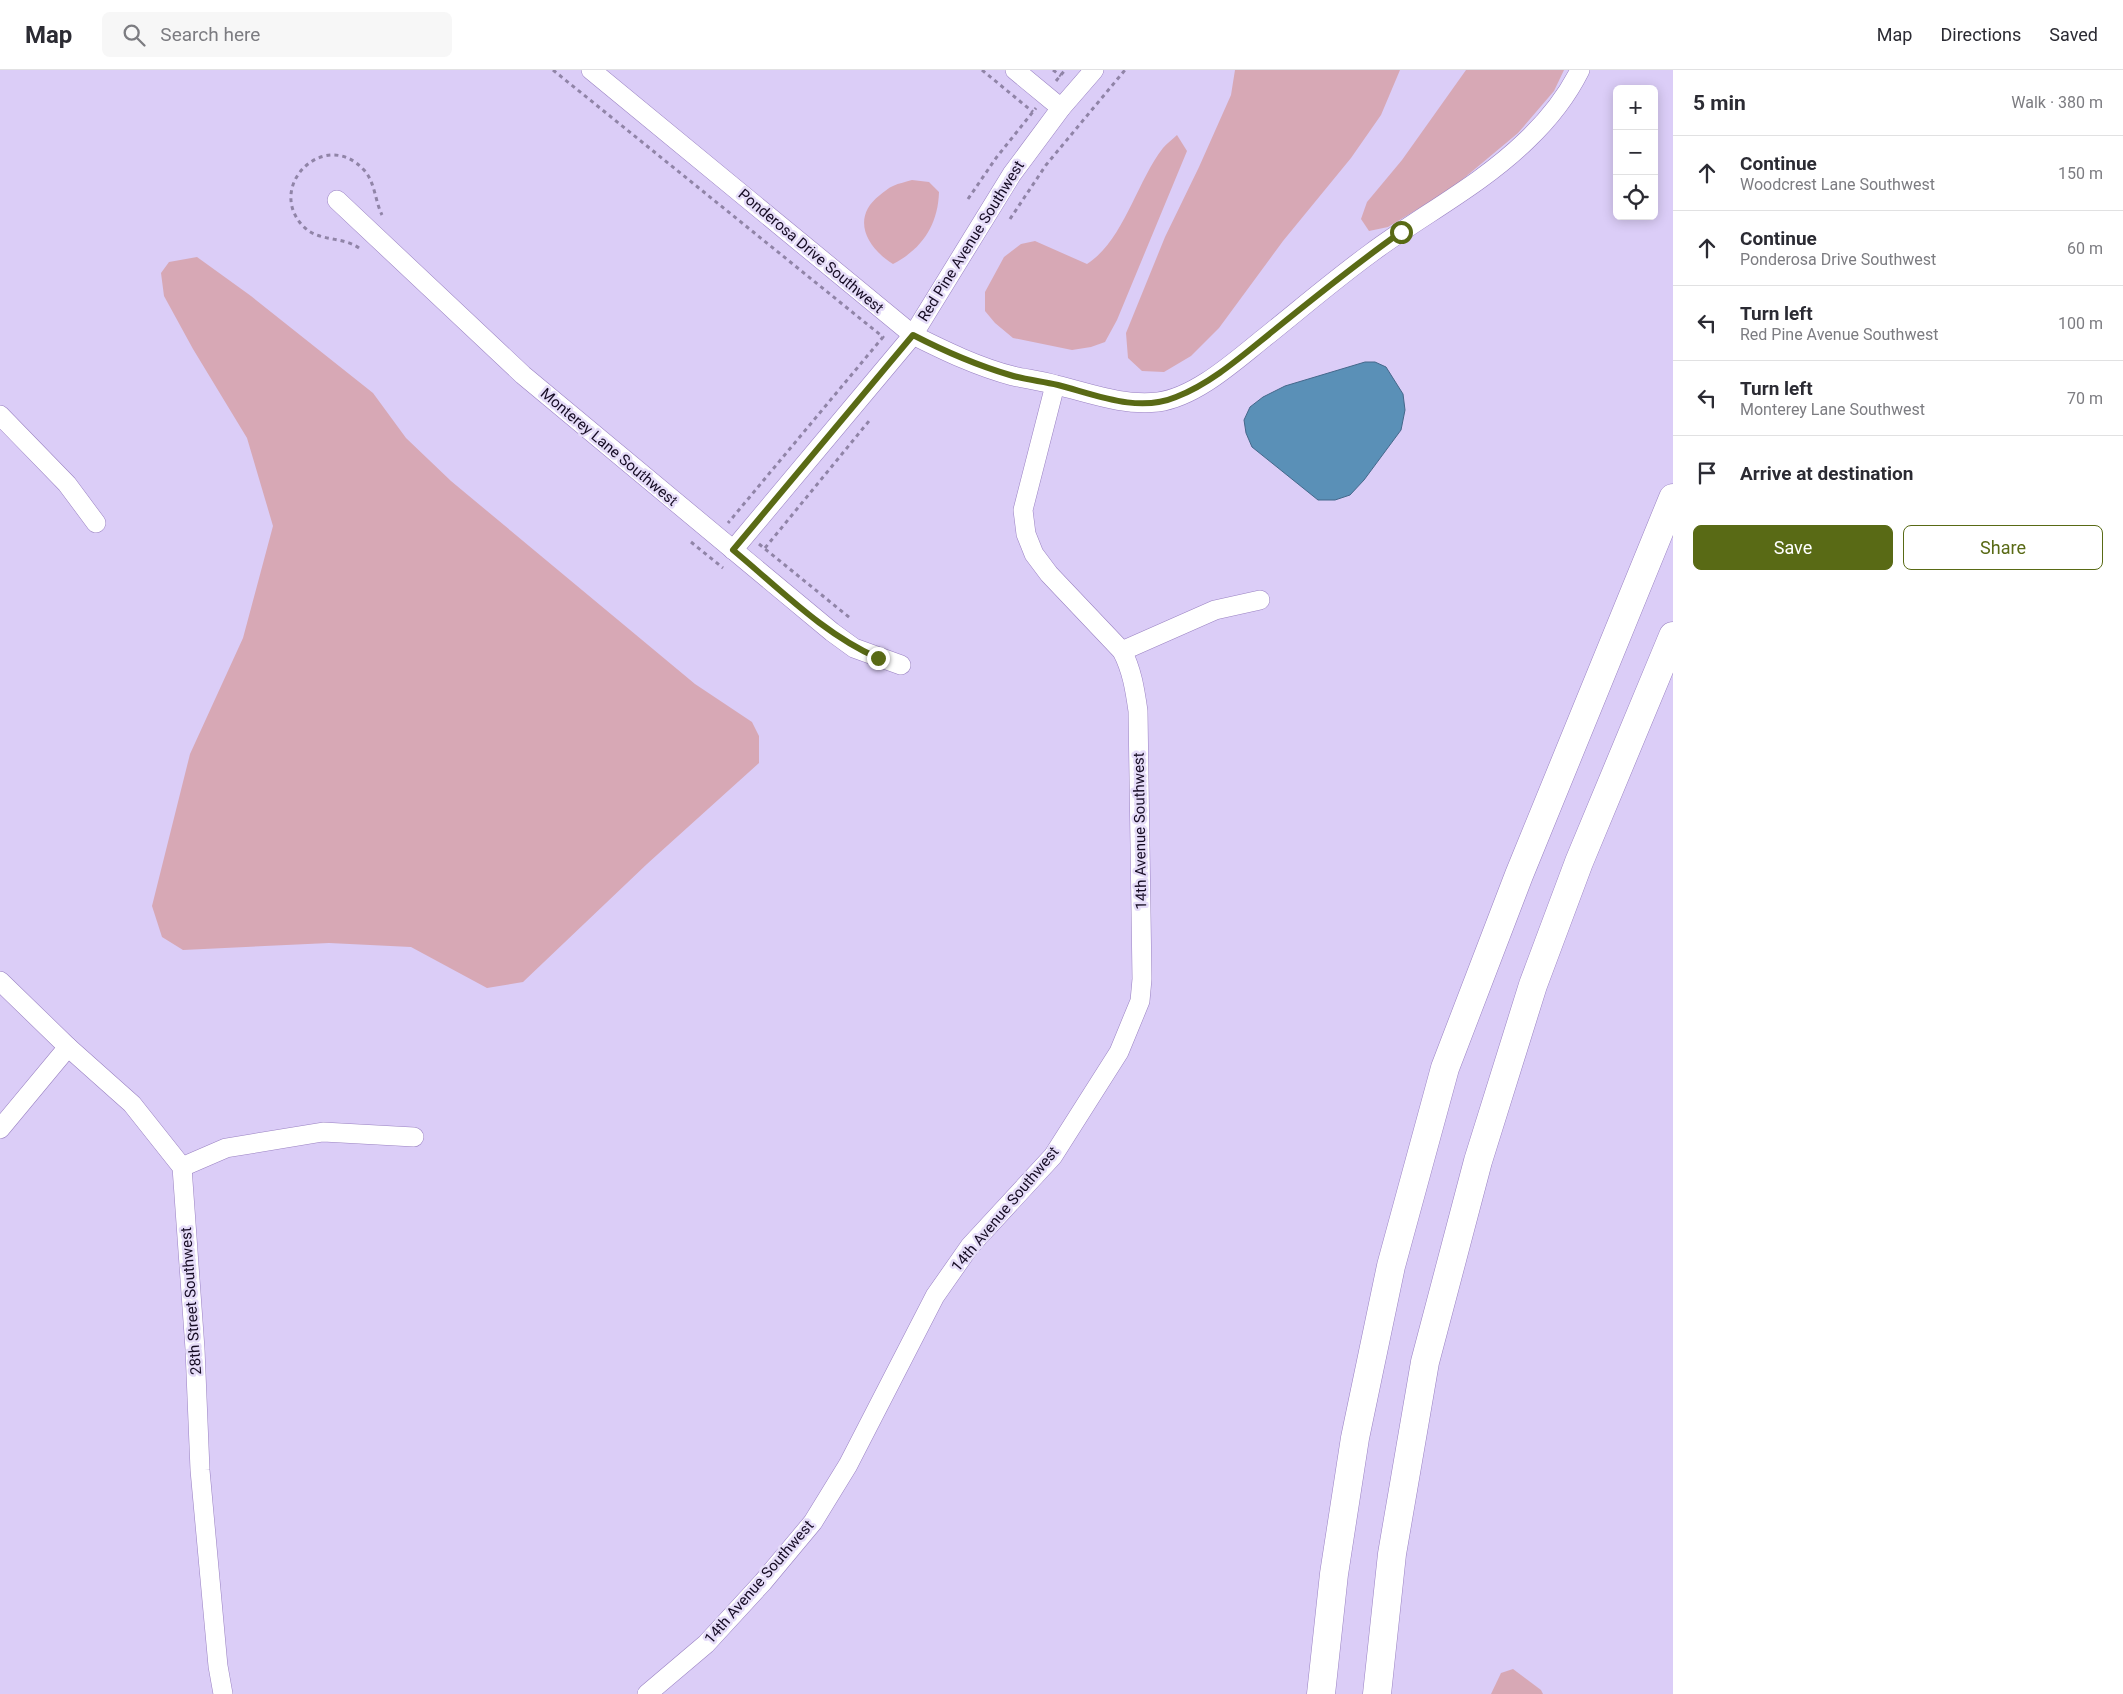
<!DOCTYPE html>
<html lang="en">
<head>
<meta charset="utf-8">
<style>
  body { margin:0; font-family:Roboto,sans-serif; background:#f7f7f7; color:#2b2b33 }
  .controls { position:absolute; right:15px; top:15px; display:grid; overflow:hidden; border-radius:8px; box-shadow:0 2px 12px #0003 }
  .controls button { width:45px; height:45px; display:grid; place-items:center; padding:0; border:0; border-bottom:1px solid #e1e1e2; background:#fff; color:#2b2b33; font:25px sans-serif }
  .stop { position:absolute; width:15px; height:15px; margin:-11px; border:4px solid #596a15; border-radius:50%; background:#fff }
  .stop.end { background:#596a15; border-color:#fff; box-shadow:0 1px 5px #0008 }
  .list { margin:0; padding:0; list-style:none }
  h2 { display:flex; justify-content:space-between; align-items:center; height:65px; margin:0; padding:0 20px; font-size:21px }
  h2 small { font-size:16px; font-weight:400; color:#7c7c81 }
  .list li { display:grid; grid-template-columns:32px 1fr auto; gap:15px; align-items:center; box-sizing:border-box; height:75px; padding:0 20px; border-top:1px solid #e1e1e2 }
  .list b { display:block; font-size:19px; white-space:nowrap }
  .list p { margin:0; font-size:16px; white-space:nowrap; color:#7c7c81 }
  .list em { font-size:16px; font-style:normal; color:#7c7c81 }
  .actions { display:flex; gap:10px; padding:15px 20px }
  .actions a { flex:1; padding:11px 0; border:1px solid #596a15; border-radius:8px; text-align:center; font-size:18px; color:#596a15 }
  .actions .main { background:#596a15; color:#fff }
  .icon { flex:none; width:28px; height:28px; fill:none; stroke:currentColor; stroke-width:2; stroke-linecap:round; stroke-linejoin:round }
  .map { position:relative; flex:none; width:1673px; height:1624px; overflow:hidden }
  header { display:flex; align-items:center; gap:30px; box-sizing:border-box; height:70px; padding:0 25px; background:#fff; border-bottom:1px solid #e1e1e2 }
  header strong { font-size:24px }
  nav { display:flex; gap:28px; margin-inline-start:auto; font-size:18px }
  .search { width:350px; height:45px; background:#f7f7f7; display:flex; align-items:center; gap:12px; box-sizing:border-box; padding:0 18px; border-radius:8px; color:#7c7c81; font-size:19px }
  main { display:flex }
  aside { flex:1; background:#fff }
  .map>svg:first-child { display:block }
  .green { fill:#d7a8b5 }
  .water { fill:#5a90b7; stroke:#45688b }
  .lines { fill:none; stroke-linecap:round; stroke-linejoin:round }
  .minor-casing { stroke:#9981c2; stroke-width:20 }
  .motorway-casing { stroke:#9981c2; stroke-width:29 }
  .path { stroke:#9084a7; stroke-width:3; stroke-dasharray:4 4; stroke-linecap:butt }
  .minor { stroke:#fff; stroke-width:19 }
  .motorway { stroke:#fff; stroke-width:28 }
  .route { stroke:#596a15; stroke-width:6 }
  .labels { text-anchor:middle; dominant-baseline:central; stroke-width:5; stroke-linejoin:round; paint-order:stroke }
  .street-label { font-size:15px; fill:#150b23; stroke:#e6ddf9 }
</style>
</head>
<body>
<header>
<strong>Map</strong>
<div class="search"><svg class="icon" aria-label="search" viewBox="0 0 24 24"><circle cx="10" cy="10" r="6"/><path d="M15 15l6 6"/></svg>Search here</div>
<nav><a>Map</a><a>Directions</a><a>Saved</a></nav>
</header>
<main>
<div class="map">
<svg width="1673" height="1624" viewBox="0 0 1673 1624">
  <rect width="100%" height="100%" fill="#dbcdf7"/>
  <g class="green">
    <polygon points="1235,0 1400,0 1381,45 1351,88 1283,171 1219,258 1191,286 1164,302 1142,301 1128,288 1126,263 1165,167 1199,97 1231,25"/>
    <polygon points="1466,0 1564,0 1554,21 1518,63 1451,119 1388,157 1369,161 1361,149 1367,132 1402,90"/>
    <path d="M1177 65 1187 81 1117 250 1105 272 1091 277 1072 280 1013 268 995 253 985 241V222L1004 187 1021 174 1035 171 1087 194C1124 170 1136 113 1163 78 1167 73 1173 69 1177 65Z"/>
    <path d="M912 110 929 112 939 122C938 155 922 179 893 194 867 178 850 148 880 125 884 122 888 118 893 116 899 113 906 112 912 110Z"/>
    <polygon points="197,187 251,226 373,323 406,368 451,411 695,614 752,652 759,666 759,693 647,794 523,912 487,918 411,877 329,873 183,880 162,867 152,836 190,684 243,568 273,456 247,368 193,279 164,226 161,203 169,192"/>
    <polygon points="1513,1599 1541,1620 1543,1624 1491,1624 1501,1603"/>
  </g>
  <polygon class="water" points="1365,292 1375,292 1386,297 1403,324 1405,340 1401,360 1364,410 1350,425 1335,430 1318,430 1252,377 1246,363 1244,350 1250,337 1263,327 1285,316"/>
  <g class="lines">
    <defs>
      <g id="minor">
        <path d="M591 0 913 265C945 281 978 297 1013 306 1027 309 1042 311 1056 315 1090 323 1122 336 1158 332 1196 327 1235 291 1264 268 1299 240 1334 210 1371 183 1422 145 1481 115 1527 70 1548 50 1567 26 1580 0"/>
        <polyline points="1015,0 1061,38"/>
        <polyline points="337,130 523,305 832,562 854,578 901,595"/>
        <polyline points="0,345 67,414 96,453"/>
        <polyline points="733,480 913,265 1012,104 1061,38 1094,0"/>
        <polyline points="1122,581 1215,540 1260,530"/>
        <polyline points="0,911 68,977 132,1034 182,1097 195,1279 200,1400 218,1596 223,1624"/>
        <polyline points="0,1059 68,977"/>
        <polyline points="182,1097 226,1078 323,1062 414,1067"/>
        <path d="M647 1624 706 1574 763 1512 813 1452 848 1395 935 1226 970 1176 1053 1086 1119 982 1140 931 1142 909 1138 641C1135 620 1132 600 1122 581L1049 504 1034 484 1026 464 1023 440 1055 315"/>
      </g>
      <g id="motorway">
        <polyline points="1321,1624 1334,1504 1355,1368 1391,1196 1445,998 1519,805 1673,428"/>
        <polyline points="1377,1624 1392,1484 1425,1292 1478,1091 1533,915 1579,792 1673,566"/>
      </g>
    </defs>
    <use href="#minor" class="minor-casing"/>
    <use href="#motorway" class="motorway-casing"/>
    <g class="path">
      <polyline points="553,0 883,267 728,453"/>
      <polyline points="982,0 1033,42"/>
      <polyline points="1053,0 1061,6"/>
      <polyline points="1056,11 1065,0"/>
      <polyline points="968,129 996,88 1036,38"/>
      <polyline points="1010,149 1046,95 1125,0"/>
      <path d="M359 178C342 166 318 172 303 156 265 116 325 57 364 100 375 112 375 131 382 145"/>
      <polyline points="691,472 723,498"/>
      <polyline points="759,474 850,548"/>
      <polyline points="765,478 869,351"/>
    </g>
    <use href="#minor" class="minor"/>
    <use href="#motorway" class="motorway"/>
  </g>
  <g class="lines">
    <path class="route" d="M878 588C823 564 779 518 733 480L913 265C944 281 976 295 1010 305 1026 310 1042 311 1058 315 1096 325 1138 343 1176 327 1212 313 1243 285 1273 261 1315 227 1357 193 1401 162"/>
  </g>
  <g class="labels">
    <g class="street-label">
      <text transform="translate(971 171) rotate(-58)">Red Pine Avenue Southwest</text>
      <text transform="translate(811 181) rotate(40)">Ponderosa Drive Southwest</text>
      <text transform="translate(609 377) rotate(40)">Monterey Lane Southwest</text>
      <text transform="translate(1140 761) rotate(-91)">14th Avenue Southwest</text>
      <text transform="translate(1005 1139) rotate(-50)">14th Avenue Southwest</text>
      <text transform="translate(191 1231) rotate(-94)">28th Street Southwest</text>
      <text transform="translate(759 1512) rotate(-49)">14th Avenue Southwest</text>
    </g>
  </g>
</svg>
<div class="controls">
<button>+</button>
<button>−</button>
<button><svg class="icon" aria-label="locate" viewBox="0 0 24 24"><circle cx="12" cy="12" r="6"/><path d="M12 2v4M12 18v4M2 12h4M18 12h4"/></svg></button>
</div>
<div class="stop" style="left:1401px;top:162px"></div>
<div class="stop end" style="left:878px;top:588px"></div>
</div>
<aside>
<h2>5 min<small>Walk · 380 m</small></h2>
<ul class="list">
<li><svg class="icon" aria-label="ahead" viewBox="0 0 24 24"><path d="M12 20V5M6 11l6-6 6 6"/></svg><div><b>Continue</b><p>Woodcrest Lane Southwest</p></div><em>150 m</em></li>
<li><svg class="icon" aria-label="ahead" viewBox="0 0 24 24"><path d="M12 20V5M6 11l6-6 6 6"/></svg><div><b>Continue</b><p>Ponderosa Drive Southwest</p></div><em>60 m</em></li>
<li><svg class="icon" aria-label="left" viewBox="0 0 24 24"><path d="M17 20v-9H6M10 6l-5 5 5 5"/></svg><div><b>Turn left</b><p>Red Pine Avenue Southwest</p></div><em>100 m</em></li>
<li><svg class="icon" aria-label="left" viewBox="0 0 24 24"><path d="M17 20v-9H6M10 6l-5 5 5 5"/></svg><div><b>Turn left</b><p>Monterey Lane Southwest</p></div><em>70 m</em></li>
<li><svg class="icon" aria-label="arrive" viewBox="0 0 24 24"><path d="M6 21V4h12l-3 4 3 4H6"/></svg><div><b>Arrive at destination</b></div></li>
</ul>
<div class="actions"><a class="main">Save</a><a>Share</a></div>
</aside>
</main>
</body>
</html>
